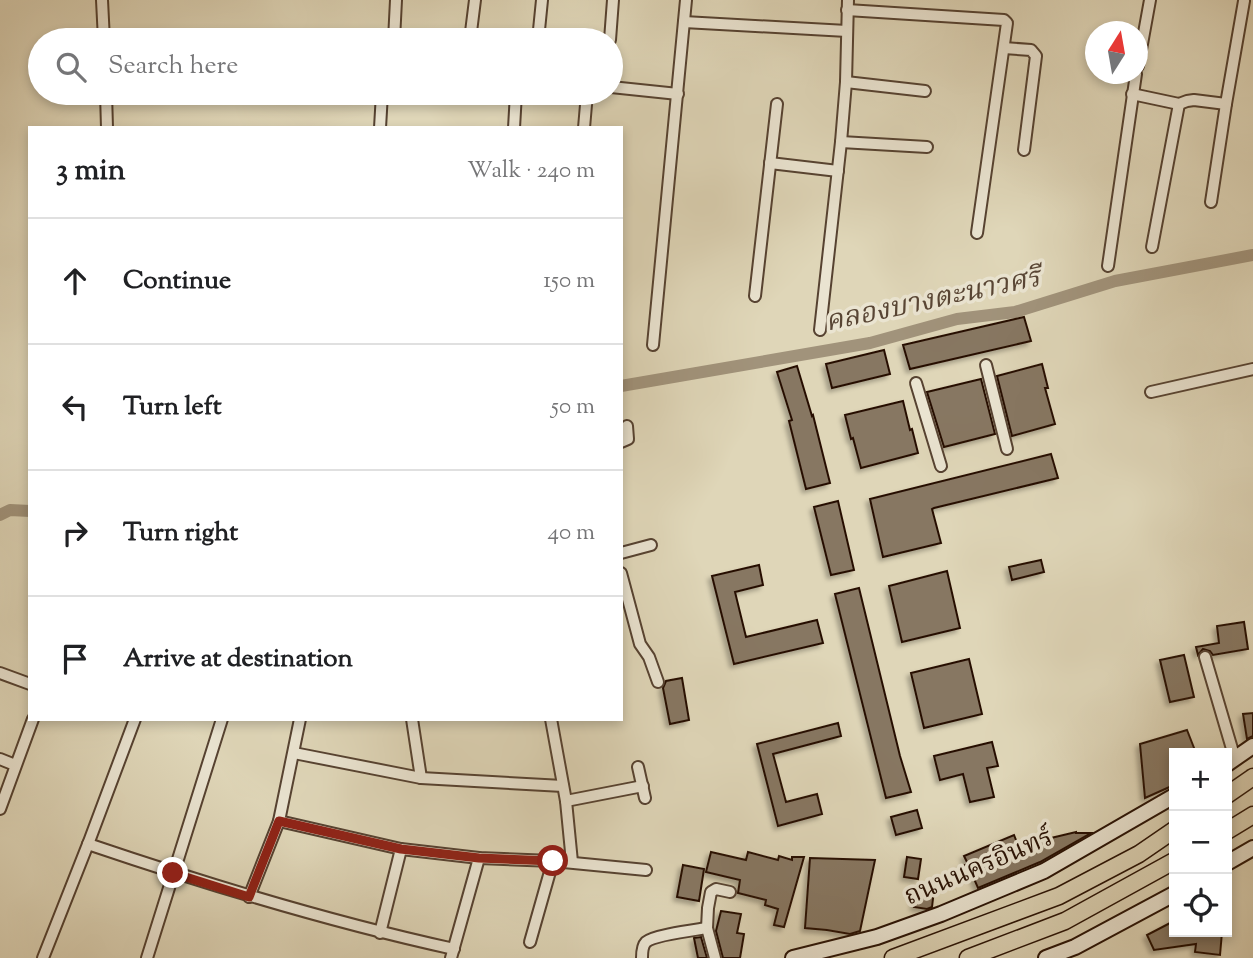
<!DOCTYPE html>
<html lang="en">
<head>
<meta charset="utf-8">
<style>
  body { margin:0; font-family:"Sorts Mill Goudy","Noto Serif Thai",serif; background:#f6f6f6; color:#202124 }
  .controls { position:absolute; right:21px; bottom:21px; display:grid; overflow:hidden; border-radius:0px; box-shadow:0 4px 10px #0003 }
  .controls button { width:63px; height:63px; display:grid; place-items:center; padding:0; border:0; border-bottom:2px solid #e0e0e0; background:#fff; color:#202124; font:35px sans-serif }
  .compass { position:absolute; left:1085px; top:21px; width:63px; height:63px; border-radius:50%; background:#fff; box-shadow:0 4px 10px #0003; rotate:11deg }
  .stop { position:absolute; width:21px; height:21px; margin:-16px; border:5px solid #8f2418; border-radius:50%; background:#fff }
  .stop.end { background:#8f2418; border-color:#fff; box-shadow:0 2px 7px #0008 }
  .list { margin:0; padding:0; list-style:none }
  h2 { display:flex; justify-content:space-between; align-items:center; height:91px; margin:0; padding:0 28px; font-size:30px }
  h2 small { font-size:23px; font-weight:400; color:#757577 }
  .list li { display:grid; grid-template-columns:46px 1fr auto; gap:21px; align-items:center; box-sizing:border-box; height:126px; padding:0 28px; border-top:2px solid #e0e0e0 }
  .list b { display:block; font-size:26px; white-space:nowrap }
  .list em { font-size:23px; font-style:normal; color:#757577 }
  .icon { flex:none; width:38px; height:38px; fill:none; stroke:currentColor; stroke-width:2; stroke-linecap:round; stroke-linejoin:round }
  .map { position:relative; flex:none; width:1253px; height:958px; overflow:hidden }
  .search { position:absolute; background:#fff; box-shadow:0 4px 10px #0003; left:28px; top:28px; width:595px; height:77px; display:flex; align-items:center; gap:18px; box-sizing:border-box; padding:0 24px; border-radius:38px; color:#757577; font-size:26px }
  .panel { position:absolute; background:#fff; box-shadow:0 4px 10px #0003; left:28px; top:126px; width:595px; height:595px; border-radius:0px }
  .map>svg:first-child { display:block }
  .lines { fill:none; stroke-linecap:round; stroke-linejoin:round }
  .canal { stroke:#a1937b; stroke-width:12 }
  .building { fill:#877762; stroke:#281104; stroke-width:2; filter:url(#shadow) }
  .street-casing { stroke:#564231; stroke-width:14 }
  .secondary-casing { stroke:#281104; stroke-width:18 }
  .primary-casing { stroke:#281104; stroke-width:19 }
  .street { stroke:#eae4d1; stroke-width:10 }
  .secondary { stroke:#eae4d1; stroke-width:14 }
  .primary { stroke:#dfd6b8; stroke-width:16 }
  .route { stroke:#8f2418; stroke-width:9 }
  .labels { text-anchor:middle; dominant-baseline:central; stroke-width:7; stroke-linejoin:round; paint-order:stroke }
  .street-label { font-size:26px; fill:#281104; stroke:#eae4d1 }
  .water-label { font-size:28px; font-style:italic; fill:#584534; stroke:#eae4d1 }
</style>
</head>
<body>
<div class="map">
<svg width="1253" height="958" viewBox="0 0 1253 958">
  <defs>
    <filter id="shadow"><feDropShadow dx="-3.5" dy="3.5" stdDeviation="2" flood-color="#0004"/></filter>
  </defs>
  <rect width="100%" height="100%" fill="#dfd6b8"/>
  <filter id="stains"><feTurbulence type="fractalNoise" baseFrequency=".00286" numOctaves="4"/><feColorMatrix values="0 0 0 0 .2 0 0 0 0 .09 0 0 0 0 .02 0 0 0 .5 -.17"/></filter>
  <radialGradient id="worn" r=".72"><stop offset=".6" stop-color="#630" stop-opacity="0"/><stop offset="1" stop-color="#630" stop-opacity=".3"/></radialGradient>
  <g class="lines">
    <g class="canal">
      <polyline points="621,386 870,343 957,319 1015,312 1115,281 1253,255"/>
      <polyline points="0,515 10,510 30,511"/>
    </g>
  </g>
  <g class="building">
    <polygon points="1024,317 1031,341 910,369 903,345"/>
    <polygon points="884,350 890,374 832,388 826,364"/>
    <polygon points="1042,364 1048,388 1045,388 1055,424 1012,436 997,376"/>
    <polygon points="797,366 812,416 813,415 830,483 806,489 789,421 792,420 777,372"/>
    <polygon points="981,379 995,434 944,447 927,392"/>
    <polygon points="903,401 910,430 912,429 918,453 861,468 853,438 851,439 845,415"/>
    <polygon points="1051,454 1058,478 934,508 932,509 941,543 883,557 870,499"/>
    <polygon points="838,501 854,570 831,575 814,507"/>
    <polygon points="1041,560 1044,572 1012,580 1009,567"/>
    <polygon points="759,565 763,585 735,592 746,637 817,620 823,643 734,664 712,576"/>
    <polygon points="947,571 960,628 902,642 889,586"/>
    <polygon points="859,588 900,756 911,792 886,798 835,594"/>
    <polygon points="1244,622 1248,649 1213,655 1210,651 1203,649 1198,655 1196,647 1219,643 1217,626"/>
    <polygon points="1184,655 1194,697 1170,702 1160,660"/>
    <polygon points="969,659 982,714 924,728 911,673"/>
    <polygon points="682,678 689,720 670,724 663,688 666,681"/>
    <polygon points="1253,713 1253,736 1247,739 1243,714"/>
    <polygon points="838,723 841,736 773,754 786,802 817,794 822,814 778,826 757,744"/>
    <polygon points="1187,730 1196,753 1174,753 1174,785 1145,798 1140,744"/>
    <polygon points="992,742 998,766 987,768 994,797 970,802 963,774 940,780 934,756"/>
    <polygon points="917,810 922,828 896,835 891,817"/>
    <polygon points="1076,832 1076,833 1091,833 1040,862 978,888 972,874 964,878 959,867 968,864 964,856 1014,835 1020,850 1051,838"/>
    <polygon points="711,852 746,860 748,852 778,860 779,856 792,860 792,857 804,857 784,927 774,925 778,909 765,905 766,900 738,893 740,880 706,872"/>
    <polygon points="907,857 921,859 918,879 904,877"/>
    <polygon points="810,858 875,860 860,931 850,934 827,930 805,928"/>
    <polygon points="683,865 704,869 699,901 677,897"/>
    <polygon points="917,888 934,890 932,907 927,909 914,907"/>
    <polygon points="721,911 741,914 737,933 744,934 740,958 723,958 716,931"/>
    <polygon points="1174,921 1174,932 1222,932 1220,955 1195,952 1196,944 1154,950 1147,935"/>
    <polygon points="701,937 707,958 698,958 694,938"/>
  </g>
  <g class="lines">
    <defs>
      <g id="street">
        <polyline points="102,0 104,40"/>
        <polyline points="847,10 1004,20 1007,23 977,233"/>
        <polyline points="684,22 847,31"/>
        <polyline points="394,40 396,0"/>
        <polyline points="470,40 475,0"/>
        <polyline points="538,40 542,0"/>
        <polyline points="610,40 613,0"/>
        <polyline points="1004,48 1031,50 1036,56 1024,150"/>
        <polyline points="1138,66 1150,0"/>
        <polyline points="846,82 925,91"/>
        <polyline points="611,87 678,94"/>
        <polyline points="106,93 107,128"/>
        <polyline points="1132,94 1179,104 1187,101 1194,100 1226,104"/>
        <polyline points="380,128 382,93"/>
        <polyline points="514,128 516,93"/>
        <polyline points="584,128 587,93"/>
        <polyline points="841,142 927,147"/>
        <polyline points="770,163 838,171"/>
        <polyline points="1211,202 1226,104 1244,1"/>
        <polyline points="1152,247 1179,104"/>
        <polyline points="1108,266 1136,74"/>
        <polyline points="755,296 777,104"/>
        <polyline points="820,330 841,142 846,82 848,0"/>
        <polyline points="653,345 686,0"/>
        <polyline points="986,365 1007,449"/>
        <polyline points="916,383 941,466"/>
        <polyline points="1151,392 1253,369"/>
        <polyline points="621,442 628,439 627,426"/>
        <polyline points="621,553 651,545"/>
        <polyline points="621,573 640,644 649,657 658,682"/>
        <polyline points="1205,657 1235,759"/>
        <polyline points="0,673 30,684"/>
        <polyline points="412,719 421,778"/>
        <polyline points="551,719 566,801 572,862"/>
        <polyline points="294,753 421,778 563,786"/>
        <polyline points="0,759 15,765"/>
        <polyline points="638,767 645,798"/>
        <polyline points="566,801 643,786"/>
        <polyline points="0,809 33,719"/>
        <polyline points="279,821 401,849 479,858 553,861 646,870"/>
        <path d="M88 844C209 885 330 922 454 949"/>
        <polyline points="249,897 279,821 300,719"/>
        <polyline points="707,928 708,908 711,892 716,889 730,892"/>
        <polyline points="380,933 401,849"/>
        <polyline points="530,942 553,861"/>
        <polyline points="43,958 90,839 135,719"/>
        <polyline points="147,958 222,719"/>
        <polyline points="451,958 479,858"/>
        <path d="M642 958C642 953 642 946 646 942 654 935 695 930 707 928L715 958"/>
      </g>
      <g id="secondary">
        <polyline points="1227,764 1253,746"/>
        <polyline points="1227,863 1253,848"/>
        <polyline points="793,958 877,937 941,914 1044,871 1174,796"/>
        <polyline points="1046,958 1075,947 1174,894"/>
      </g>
      <g id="primary">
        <polyline points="1227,795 1253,777"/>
        <polyline points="1227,831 1253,815"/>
        <polyline points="893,958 1059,896 1139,854 1174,830"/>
        <polyline points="968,958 1065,921 1174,861"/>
      </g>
    </defs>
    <use href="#street" class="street-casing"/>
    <use href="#secondary" class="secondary-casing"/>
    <use href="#primary" class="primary-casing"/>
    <use href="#street" class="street"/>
    <use href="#secondary" class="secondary"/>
    <use href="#primary" class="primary"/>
  </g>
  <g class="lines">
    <polyline class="route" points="173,873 249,897 279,821 401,849 479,858 553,861"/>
  </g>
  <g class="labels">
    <g class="street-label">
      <text transform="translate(979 868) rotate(-23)">ถนนนครอินทร์</text>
    </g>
    <g class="water-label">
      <text transform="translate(933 301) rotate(-12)">คลองบางตะนาวศรี</text>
    </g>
  </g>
  <rect width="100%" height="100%" filter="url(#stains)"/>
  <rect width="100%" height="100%" fill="url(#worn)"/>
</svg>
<div class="controls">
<button>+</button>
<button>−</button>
<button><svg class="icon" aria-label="locate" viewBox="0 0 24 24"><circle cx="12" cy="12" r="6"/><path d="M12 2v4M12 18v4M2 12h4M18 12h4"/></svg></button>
</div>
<svg class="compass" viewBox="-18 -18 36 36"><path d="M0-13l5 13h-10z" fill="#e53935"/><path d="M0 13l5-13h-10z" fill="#757577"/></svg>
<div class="stop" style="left:553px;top:861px"></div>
<div class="stop end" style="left:173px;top:873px"></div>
<div class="search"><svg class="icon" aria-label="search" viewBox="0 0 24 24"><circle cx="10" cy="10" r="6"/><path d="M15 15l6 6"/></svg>Search here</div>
<section class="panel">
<h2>3 min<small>Walk · 240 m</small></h2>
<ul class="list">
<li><svg class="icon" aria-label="ahead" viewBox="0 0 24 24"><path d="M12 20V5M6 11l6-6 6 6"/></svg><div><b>Continue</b></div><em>150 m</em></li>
<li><svg class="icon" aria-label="left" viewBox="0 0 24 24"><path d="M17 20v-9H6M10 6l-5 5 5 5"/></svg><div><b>Turn left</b></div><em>50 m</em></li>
<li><svg class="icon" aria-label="right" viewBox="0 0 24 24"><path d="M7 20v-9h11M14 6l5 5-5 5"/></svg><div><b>Turn right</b></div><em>40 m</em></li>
<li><svg class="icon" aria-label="arrive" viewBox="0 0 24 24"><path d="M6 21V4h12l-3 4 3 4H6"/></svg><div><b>Arrive at destination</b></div></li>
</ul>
</section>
</div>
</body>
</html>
